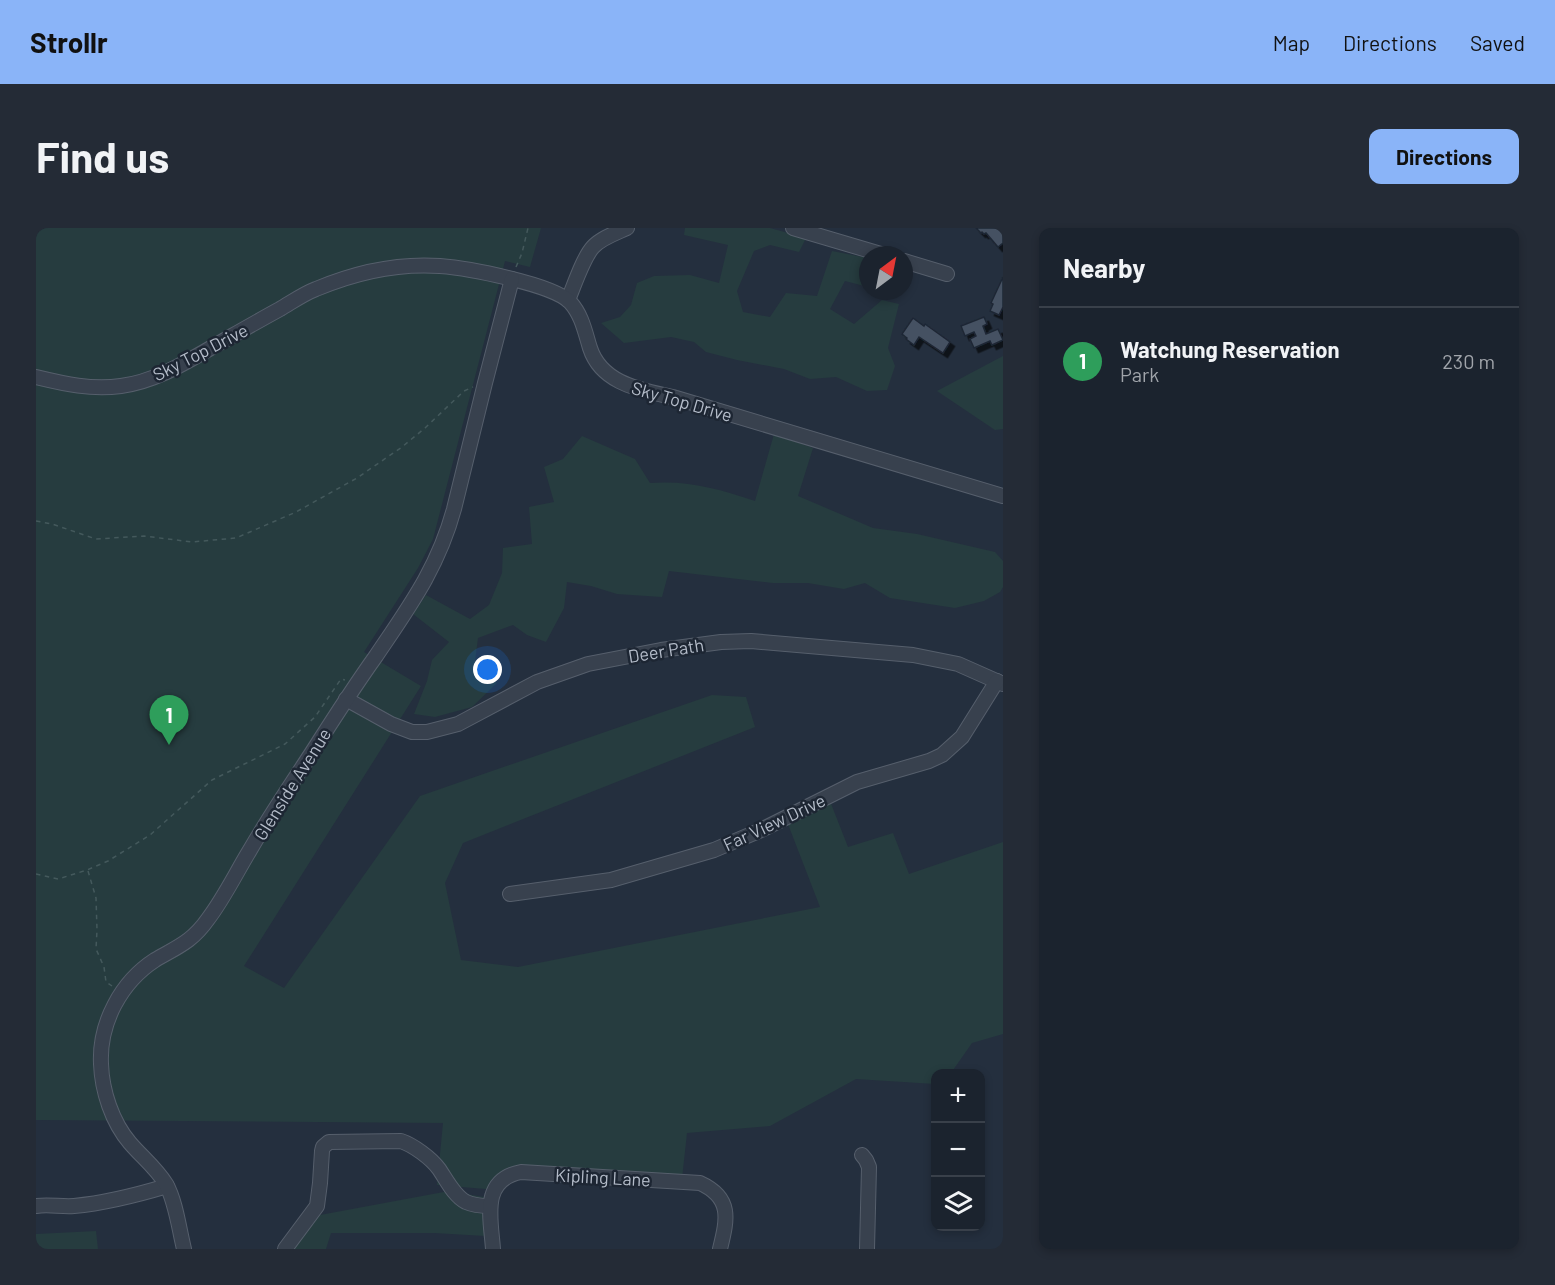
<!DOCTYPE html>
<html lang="en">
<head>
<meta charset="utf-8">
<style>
  body { margin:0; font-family:Barlow,sans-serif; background:#242b36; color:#f1f3f6 }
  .controls { position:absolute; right:18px; bottom:18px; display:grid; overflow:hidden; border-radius:12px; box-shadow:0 3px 9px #0003 }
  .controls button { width:54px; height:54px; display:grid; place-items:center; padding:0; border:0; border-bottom:2px solid #39404a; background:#1b232e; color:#f1f3f6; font:30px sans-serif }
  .compass { position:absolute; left:823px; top:18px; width:54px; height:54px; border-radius:50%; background:#1b232e; box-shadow:0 3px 9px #0003; rotate:32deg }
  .you { position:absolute; left:452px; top:442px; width:21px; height:21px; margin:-15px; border:4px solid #fff; border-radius:50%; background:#1a73e8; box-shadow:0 0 0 9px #1a73e833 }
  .badge { display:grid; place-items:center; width:39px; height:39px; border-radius:50%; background:#8ab4f8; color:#fff; font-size:20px; font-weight:700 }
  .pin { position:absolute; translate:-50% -50px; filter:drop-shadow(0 2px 3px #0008) }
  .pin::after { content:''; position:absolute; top:32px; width:21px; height:18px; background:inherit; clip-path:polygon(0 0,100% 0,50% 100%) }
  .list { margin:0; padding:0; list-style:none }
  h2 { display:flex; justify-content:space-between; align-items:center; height:78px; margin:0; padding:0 24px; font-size:26px }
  h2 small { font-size:20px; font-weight:400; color:#a0a4aa }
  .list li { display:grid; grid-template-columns:39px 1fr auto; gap:18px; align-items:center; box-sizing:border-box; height:108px; padding:0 24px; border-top:2px solid #39404a }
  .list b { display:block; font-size:22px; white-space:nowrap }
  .list p { margin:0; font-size:20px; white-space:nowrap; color:#a0a4aa }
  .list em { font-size:20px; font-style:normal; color:#a0a4aa }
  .icon { flex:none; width:33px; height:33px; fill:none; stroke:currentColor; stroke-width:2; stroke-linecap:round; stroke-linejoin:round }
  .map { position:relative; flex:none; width:967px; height:1021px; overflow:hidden; border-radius:12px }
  header { display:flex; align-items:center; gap:36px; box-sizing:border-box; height:84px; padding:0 30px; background:#8ab4f8; color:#111 }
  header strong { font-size:28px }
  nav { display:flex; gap:33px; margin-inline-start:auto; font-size:21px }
  .intro { display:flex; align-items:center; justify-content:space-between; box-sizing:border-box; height:144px; padding:0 36px }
  h1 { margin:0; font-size:42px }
  .button { padding:15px 27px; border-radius:12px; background:#8ab4f8; color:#111; font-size:21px; font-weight:700 }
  main { display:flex; gap:36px; padding:0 36px }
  aside { flex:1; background:#1b232e; border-radius:12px; box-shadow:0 3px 9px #0003 }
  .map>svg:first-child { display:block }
  .green { fill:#263c3f }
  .building { fill:#455162; stroke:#1f2835; stroke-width:1.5; filter:url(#shadow) }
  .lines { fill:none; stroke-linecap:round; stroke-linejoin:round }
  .minor-casing { stroke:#565f6c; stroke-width:16 }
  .path { stroke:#44595c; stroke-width:1.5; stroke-dasharray:4.5 4.5; stroke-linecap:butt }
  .minor { stroke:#38414e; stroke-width:14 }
  .labels { text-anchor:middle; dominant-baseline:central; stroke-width:5; stroke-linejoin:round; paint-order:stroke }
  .street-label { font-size:18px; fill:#b4bcc9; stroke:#1d2633 }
</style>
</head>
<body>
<header>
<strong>Strollr</strong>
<nav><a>Map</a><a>Directions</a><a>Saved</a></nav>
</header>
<div class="intro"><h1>Find us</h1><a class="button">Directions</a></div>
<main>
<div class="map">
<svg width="967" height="1021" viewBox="0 0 967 1021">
  <defs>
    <filter id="shadow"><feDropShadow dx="4.5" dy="4.5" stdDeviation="0" flood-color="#0009"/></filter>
  </defs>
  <rect width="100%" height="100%" fill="#242f3e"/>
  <g class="green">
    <polygon points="0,0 505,0 494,39 469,33 397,311 382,340 328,424 385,458 208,738 248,760 384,568 676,467 710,469 719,499 427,615 409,655 425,732 482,739 784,679 750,591 792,568 812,619 857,605 873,646 967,614 967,806 936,815 915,845 900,846 899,856 820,851 734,898 651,905 645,960 484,946 462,962 401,957 407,895 0,892"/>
    <polygon points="649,0 734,0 770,10 763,24 734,17 718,23 701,63 707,84 734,89 750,65 781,68 796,23 832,30 832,59 809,53 794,81 818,96 846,72 863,76 852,120 859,138 851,162 831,163 800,149 774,151 748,141 701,132 670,124 658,114 635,109 588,115 565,95 584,89 595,77 601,55 618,48 654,47 683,55 692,17 648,7"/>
    <polygon points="967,128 967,201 959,202 901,163"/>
    <path d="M738 206 777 220 762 268 837 300 881 306 959 324 967 333V359L964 364 948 373 919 380 854 370 829 355 808 361 772 355H737L633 343 626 369 581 366 555 358 531 354 528 380 510 414 491 407 477 397 442 410 439 434 454 451 461 455 436 479 399 489 378 486 391 453 396 432 413 414 377 386 390 367 434 391 453 377 466 345 467 320 496 316 493 279 518 274 508 239 527 231 546 208 599 231 614 255C653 252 683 261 719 273Z"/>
    <polygon points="413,963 448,969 449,1008 398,1005 295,1005 290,1021 255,1021 284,987"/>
    <polygon points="60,1003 62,1021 0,1021 0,1006"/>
  </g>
  <g class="building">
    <polygon points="940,0 962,0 967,6 967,15 962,19 950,5 948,6 946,4 945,5"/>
    <polygon points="967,49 967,79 963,87 954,83 957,76 955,75"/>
    <polygon points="948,89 951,96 947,98 950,106 962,101 967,112 956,117 954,113 938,120 934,111 940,108 938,104 929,108 925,98"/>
    <polygon points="877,90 888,98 889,96 914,114 907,125 883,109 878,117 870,111 871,110 866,106"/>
  </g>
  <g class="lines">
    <defs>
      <g id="minor">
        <polyline points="757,0 848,27"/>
        <polyline points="868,33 911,46"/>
        <path d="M532 72C538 58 547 30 557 19 565 10 580 5 591 0"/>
        <path d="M0 149C29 156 55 162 85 158 117 154 145 137 173 121 196 108 220 94 244 81 256 74 267 66 280 61 318 45 362 35 404 38 431 40 516 56 534 74 546 87 549 104 554 120 566 157 607 162 640 170L967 268"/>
        <polyline points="310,471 355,496 376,504 391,504 422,496 501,454 552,436 625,422 685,414 715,413 877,427 922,436 967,456"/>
        <polyline points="474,666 575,652 678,622 725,602 821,554 893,533 906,527 926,509 961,453"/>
        <polyline points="826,927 830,932 833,939 831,1021"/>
        <path d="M0 978C13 976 25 979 38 978 70 975 101 967 131 958"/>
        <path d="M148 1021C143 1001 140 974 130 956 120 940 106 929 94 915 76 894 66 863 65 836 63 795 85 754 119 732 141 719 156 714 172 691 188 670 200 645 214 622 233 589 254 558 275 526 296 493 317 460 340 428 373 379 402 340 418 281L449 155 476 51"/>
        <path d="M249 1021 281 978 284 955 286 923 287 919 293 914 365 913C377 917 395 930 403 941 410 951 418 968 430 974 437 977 446 978 453 978"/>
        <path d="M457 1021C455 991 444 952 485 944L664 955C697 970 691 992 684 1021"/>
      </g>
    </defs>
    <use href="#minor" class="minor-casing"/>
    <g class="path">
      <polyline points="480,39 486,25 492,0"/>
      <polyline points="0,293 16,296 60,311 108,308 156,314 200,310 260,284 321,250 366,219 389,200 428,163 437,159"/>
      <polyline points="52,643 60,670 61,702 60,721 68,739 70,754 76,758"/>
      <polyline points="0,646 22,651 51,642 72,633 114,607 176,552 249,516 279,489 305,451 309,452"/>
    </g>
    <use href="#minor" class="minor"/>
  </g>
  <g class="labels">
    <g class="street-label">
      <text transform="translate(164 124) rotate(-27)">Sky Top Drive</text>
      <text transform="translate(646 173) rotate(16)">Sky Top Drive</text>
      <text transform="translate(630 422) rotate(-9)">Deer Path</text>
      <text transform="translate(256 556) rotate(-58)">Glenside Avenue</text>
      <text transform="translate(738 594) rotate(-25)">Far View Drive</text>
      <text transform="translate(567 949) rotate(3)">Kipling Lane</text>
    </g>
  </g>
</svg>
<div class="controls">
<button>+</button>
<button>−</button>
<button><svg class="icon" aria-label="layers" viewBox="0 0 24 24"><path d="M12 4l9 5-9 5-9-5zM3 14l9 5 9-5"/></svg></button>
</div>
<svg class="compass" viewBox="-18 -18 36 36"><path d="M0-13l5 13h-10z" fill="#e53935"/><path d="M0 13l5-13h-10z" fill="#a0a4aa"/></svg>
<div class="you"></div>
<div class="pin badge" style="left:133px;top:517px;background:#2e9e5b">1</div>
</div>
<aside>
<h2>Nearby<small></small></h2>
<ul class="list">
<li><span class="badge" style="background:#2e9e5b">1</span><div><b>Watchung Reservation</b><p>Park</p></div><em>230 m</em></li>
</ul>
</aside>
</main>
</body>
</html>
